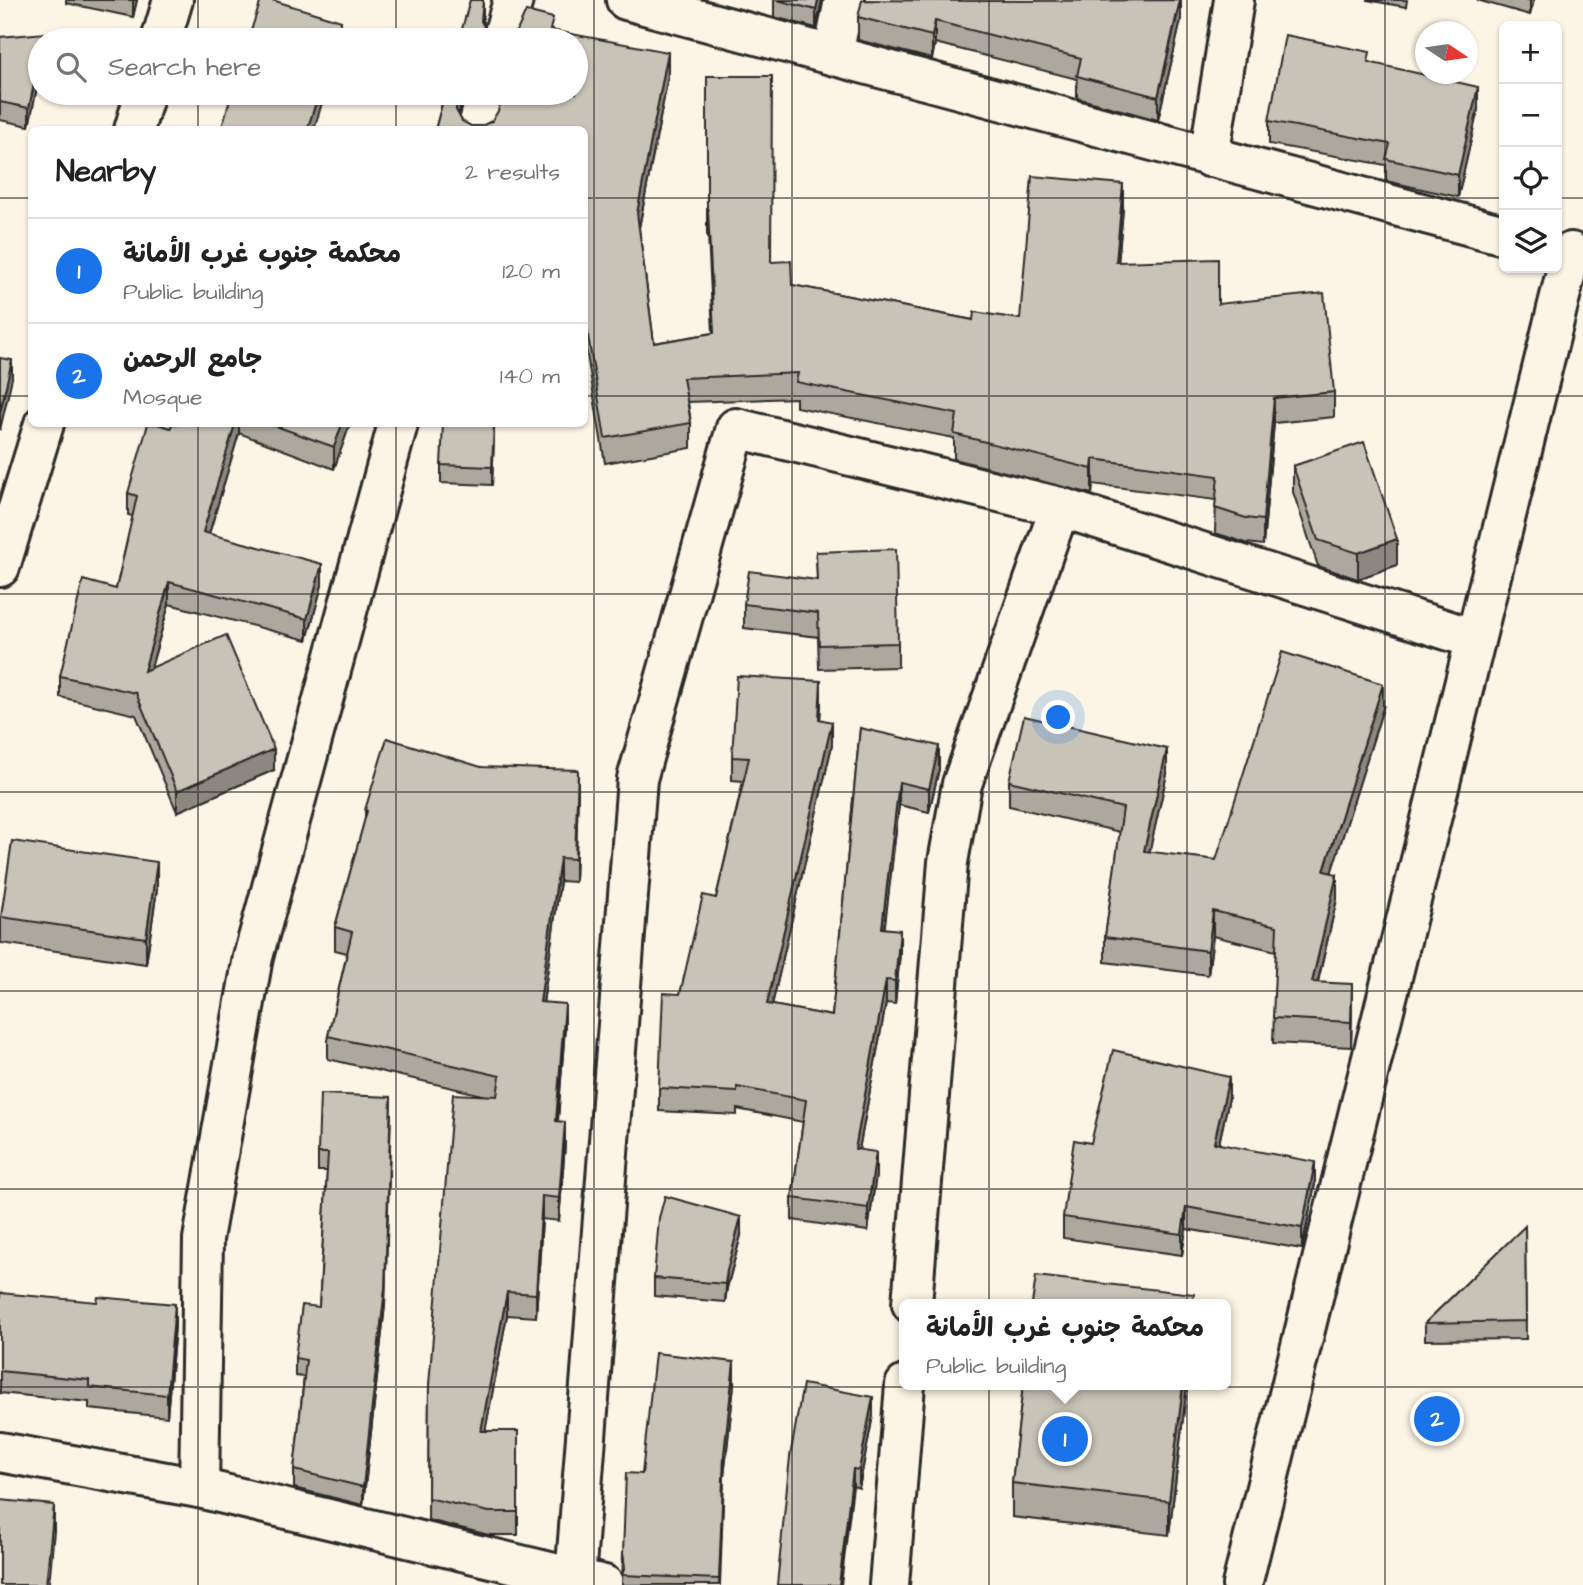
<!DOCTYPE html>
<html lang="en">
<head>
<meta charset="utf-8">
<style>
  body { margin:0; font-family:"Architects Daughter","Playpen Sans Arabic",sans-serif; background:#f2f2f2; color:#222 }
  .controls { position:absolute; right:21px; top:21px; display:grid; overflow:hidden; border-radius:10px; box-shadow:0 2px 5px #0004 }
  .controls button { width:63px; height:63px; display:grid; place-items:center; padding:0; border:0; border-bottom:2px solid #e0e0e0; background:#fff; color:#222; font:35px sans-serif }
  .compass { position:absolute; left:1415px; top:21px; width:63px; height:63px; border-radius:50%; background:#fff; box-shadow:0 2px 5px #0004; rotate:103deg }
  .you { position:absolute; left:1059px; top:718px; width:24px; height:24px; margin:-18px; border:5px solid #fff; border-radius:50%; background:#1a73e8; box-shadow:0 0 0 10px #1a73e833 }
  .badge { display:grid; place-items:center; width:46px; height:46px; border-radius:50%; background:#1a73e8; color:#fff; font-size:23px; font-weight:700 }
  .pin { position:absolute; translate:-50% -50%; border:4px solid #fff; box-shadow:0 2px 7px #0006 }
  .popup { position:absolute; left:899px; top:1299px; width:332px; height:91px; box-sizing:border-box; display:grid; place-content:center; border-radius:10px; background:#fff; filter:drop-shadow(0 2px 5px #0005); font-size:23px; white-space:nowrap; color:#767676 }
  .popup b { font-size:26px; color:#222 }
  .popup::after { content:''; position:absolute; left:50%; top:100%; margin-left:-14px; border:14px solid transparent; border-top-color:#fff }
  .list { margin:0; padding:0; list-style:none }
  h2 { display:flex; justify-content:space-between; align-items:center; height:91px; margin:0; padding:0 28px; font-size:30px }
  h2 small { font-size:23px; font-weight:400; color:#767676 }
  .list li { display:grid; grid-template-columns:46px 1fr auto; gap:21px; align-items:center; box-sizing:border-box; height:105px; padding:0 28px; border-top:2px solid #e0e0e0 }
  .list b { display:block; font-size:26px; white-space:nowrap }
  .list p { margin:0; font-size:23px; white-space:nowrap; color:#767676 }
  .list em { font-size:23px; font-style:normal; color:#767676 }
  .icon { flex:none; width:38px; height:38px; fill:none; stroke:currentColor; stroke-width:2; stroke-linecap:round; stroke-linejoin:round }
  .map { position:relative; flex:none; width:1583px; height:1585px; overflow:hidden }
  .search { position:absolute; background:#fff; box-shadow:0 2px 5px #0004; left:28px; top:28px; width:560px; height:77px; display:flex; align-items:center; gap:18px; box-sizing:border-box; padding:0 24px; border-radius:38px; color:#767676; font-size:26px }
  .panel { position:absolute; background:#fff; box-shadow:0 2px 5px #0004; left:28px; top:126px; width:560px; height:301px; border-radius:10px }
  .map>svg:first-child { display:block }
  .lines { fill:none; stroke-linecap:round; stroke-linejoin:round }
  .street-casing { stroke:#2b2b2b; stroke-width:44 }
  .street { stroke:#fcf5e5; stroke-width:38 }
  .wall { fill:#aca89d; stroke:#2b2b2b; stroke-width:2 }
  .shaded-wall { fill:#8c8880; stroke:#2b2b2b; stroke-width:2 }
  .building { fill:#c8c3b7; stroke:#2b2b2b; stroke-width:2 }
  .grid { fill:none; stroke:#2b2b2b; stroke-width:2; stroke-opacity:0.55 }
</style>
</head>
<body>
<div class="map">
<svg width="1583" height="1585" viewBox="0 0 1583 1585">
  <rect width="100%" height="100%" fill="#fcf5e5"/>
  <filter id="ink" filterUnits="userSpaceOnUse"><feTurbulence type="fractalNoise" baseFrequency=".0143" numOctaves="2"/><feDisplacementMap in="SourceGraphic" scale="14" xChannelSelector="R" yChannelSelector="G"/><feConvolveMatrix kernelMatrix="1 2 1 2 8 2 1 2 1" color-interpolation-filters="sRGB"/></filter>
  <g filter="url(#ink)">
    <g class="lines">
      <defs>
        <g id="street">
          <polyline points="626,0 1504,235"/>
          <polyline points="161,40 173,0"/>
          <polyline points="502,40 513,0"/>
          <polyline points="833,55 844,0"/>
          <polyline points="134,130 145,93"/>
          <polyline points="477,130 487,93"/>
          <polyline points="1209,157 1234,0"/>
          <polyline points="0,567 44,424"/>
          <polyline points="912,1304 948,862 962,784 1060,507"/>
          <polyline points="0,1452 199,1488 604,1585"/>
          <polyline points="199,1488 203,1239 253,957 398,424"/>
          <polyline points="575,1579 637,779 736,428 1060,507 1475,639"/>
          <polyline points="889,1585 905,1385"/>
          <polyline points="1242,1585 1571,252"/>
        </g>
      </defs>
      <use href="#street" class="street-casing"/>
      <use href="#street" class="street"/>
    </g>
    <g class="wall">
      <polygon points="66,0 137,0 133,17 66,3"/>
      <polygon points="774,0 822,0 816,28 774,17"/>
      <polygon points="1367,0 1407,0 1406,7"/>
      <polygon points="1477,0 1534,0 1530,15"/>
      <polygon points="858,17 1181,20 1158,120 1077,98 1077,79 935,43 932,59 858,40"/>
      <polygon points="486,30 496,36 507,36 553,30 668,77 639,228 654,343 713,333 708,235 707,235 707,76 771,262 792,285 973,320 1020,319 1123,209 1118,262 1218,304 1334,392 1334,417 1274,423 1263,545 1246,543 1215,533 1216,500 1093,484 1092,494 954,459 954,438 796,407 796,398 688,402 691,423 691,448 605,463 584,337 584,130 435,130 445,93 464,93 458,115 462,121 471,126 482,126 492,121 576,40 459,40"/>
      <polygon points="0,37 45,40 40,40 40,72 29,126 0,120"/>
      <polygon points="1370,62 1478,109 1458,197 1386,181 1386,165 1269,144 1269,121"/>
      <polygon points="172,424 350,424 334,469 239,433 209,534 322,585 307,640 169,604 151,668 274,770 177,812 136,715 60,697 60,676 116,589 133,516 128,515 128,493 171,428"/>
      <polygon points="494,438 492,485 441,483 441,465"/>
      <polygon points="1293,466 1397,565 1358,579 1318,566 1293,492"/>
      <polygon points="816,552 898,643 898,667 819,669 818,637 744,628 744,604 817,580"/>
      <polygon points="821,704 820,719 832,745 772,1005 832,1016 860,728 939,769 929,812 899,805 884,929 900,953 895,1004 886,1003 859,1149 876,1175 868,1231 792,1220 792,1198 803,1122 737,1109 737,1115 659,1111 659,1088 680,994 716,898 743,781 732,780 732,757"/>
      <polygon points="1383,708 1331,873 1337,899 1318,982 1352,1009 1351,1047 1273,1043 1276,951 1213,936 1208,975 1105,962 1105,937 1120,832 1009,806 1009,781 1167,774 1149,852 1216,860"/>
      <polygon points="481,767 578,793 575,882 560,881 543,1003 565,1027 558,1121 565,1144 559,1221 542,1219 536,1317 507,1315 485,1431 518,1431 518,1535 489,1535 428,1520 429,1385 487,1096 328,1059 328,1036 347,953 335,950 335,927 365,819 365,810"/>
      <polygon points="157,889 146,964 1,943 1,917"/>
      <polygon points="1229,1098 1219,1144 1315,1184 1302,1249 1186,1229 1182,1255 1063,1238 1063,1217 1091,1143"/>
      <polygon points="391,1114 385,1305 363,1505 294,1488 294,1470 304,1377 295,1376 295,1358 319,1307 327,1171 318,1171 318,1153"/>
      <polygon points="1525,1226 1526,1339 1425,1340 1425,1323"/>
      <polygon points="741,1235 727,1288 725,1302 654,1296 654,1278"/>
      <polygon points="0,1293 175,1326 167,1417 89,1409 89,1402 0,1393"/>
      <polygon points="734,1385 724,1477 720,1585 622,1585 623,1553 642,1474"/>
      <polygon points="1023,1385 1187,1385 1169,1535 1012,1517 1012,1483"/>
      <polygon points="873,1415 859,1488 853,1486 777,1585"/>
    </g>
    <g class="shaded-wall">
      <polygon points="133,0 137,0 133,17"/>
      <polygon points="483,0 483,25 481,21"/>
      <polygon points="818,0 822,0 816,28 816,10"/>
      <polygon points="1181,0 1181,20 1158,120 1158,97"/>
      <polygon points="1530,0 1534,0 1530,15"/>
      <polygon points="341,21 341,40 335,40"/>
      <polygon points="935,21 935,43 932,59 932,36"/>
      <polygon points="668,52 668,77 637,238 637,213"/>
      <polygon points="40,54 40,72 29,126 29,108"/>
      <polygon points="1478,87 1478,109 1458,197 1458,175"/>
      <polygon points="319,93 325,93 314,130 307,130"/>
      <polygon points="458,93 464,93 456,124 456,99"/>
      <polygon points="1123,184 1123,209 1116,287 1116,262"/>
      <polygon points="12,360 12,378 0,430 0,412"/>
      <polygon points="1274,398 1274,423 1263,545 1263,520"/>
      <polygon points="235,424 239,424 239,433 203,554 203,532"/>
      <polygon points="342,424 350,424 334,469 334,447"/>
      <polygon points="494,424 494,438 492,485 492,467"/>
      <polygon points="1093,459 1093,484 1092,494 1092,469"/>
      <polygon points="1397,539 1397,565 1358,579 1358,553"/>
      <polygon points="322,564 322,585 307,640 307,619"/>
      <polygon points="169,582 169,604 144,692 144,671"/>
      <polygon points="821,681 821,704 819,742 819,719"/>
      <polygon points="1383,684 1383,708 1324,896 1324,871"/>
      <polygon points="832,722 832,745 767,1027 767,1004"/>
      <polygon points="939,746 939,769 929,812 929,789"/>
      <polygon points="274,749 274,770 177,812 177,791"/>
      <polygon points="1167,749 1167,774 1144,876 1144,851"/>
      <polygon points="578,770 578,793 575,882 575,859"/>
      <polygon points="899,782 899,805 882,951 882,928"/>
      <polygon points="560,858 560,881 540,1025 540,1002"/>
      <polygon points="157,862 157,889 146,964 146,938"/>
      <polygon points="1337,874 1337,899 1312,1006 1312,982"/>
      <polygon points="1213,911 1213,936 1208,975 1208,951"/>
      <polygon points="900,930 900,953 895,1004 895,981"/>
      <polygon points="886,980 886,1003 855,1172 855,1149"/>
      <polygon points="1352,984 1352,1009 1351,1047 1351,1022"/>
      <polygon points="565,1004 565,1027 556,1144 556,1121"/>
      <polygon points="1229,1077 1229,1098 1214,1165 1214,1143"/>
      <polygon points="391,1097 385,1305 363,1505 363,1487"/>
      <polygon points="565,1122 565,1144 559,1221 559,1198"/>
      <polygon points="876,1152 876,1175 868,1231 868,1208"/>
      <polygon points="1315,1162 1315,1184 1302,1249 1302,1228"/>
      <polygon points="542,1196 542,1219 536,1317 536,1294"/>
      <polygon points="1186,1207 1186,1229 1182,1255 1182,1234"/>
      <polygon points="741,1217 741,1235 727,1288 725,1302 727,1270"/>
      <polygon points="507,1292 507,1315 481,1454 481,1431"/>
      <polygon points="175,1304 175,1326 167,1417 167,1395"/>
      <polygon points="734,1362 734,1385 724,1477 719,1585 724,1454"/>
      <polygon points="1183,1385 1187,1385 1169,1535 1169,1501"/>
      <polygon points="873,1397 873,1415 859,1488 859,1470"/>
      <polygon points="853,1469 853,1486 841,1585 839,1585"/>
      <polygon points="54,1505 54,1531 49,1585 46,1585"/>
    </g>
    <g class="building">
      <polygon points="261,0 272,0 341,21 335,40 248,40"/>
      <polygon points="470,0 483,0 481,21 486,30 496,36 507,36 517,31 526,11 553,18 550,30 668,52 637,213 654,343 714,333 708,210 707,210 707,76 772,76 771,262 791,261 792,285 973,320 974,312 1020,319 1032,176 1123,184 1116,262 1218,259 1218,304 1324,293 1334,392 1274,398 1263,520 1246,518 1215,508 1218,476 1093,459 1092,469 954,434 957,414 796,382 798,373 683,378 691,423 605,438 584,312 584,130 435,130 445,93 458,93 456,99 456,110 462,121 471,126 482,126 492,121 498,111 503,93 576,93 576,40 459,40"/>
      <polygon points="777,0 818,0 816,10"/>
      <polygon points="862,0 986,1 1180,0 1158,97 1077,76 1081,58 935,21 932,36 858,17"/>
      <polygon points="45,33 43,40 40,40 40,54 29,108 0,102 0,37"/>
      <polygon points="1285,35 1370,52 1368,62 1478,87 1458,175 1386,159 1390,144 1269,121"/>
      <polygon points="232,93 319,93 307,130 221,130"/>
      <polygon points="0,358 12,360 0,412"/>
      <polygon points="148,424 157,424 171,428 172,424 235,424 203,532 322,564 307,619 169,582 144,671 226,635 274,749 177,791 136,693 60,676 83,580 116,589 137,496 128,493"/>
      <polygon points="270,424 342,424 334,447"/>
      <polygon points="443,424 494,424 492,467 441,465"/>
      <polygon points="1364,442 1397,539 1358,553 1318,540 1293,466"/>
      <polygon points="896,549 898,643 819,645 818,613 744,604 749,571 817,580 816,552"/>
      <polygon points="1282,652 1383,684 1324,871 1337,874 1312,982 1352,984 1351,1022 1273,1018 1277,926 1213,911 1208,951 1105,937 1123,808 1009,781 1024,716 1167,749 1144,851 1216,860"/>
      <polygon points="737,676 821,681 819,719 832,722 767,1004 832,1016 860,728 939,746 929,789 899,782 882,928 900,930 895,981 886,980 855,1149 876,1152 868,1208 792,1198 806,1100 737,1087 737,1092 659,1088 663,993 680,994 703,895 716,898 749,758 732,757"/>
      <polygon points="387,738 481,767 578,770 575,859 560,858 540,1002 565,1004 556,1121 565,1122 559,1198 542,1196 536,1294 507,1292 481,1431 518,1431 518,1512 489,1512 428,1498 429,1385 453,1094 497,1096 500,1076 328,1036 352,932 335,927 367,811 365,810"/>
      <polygon points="12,841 157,862 146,938 1,917"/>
      <polygon points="1113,1050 1229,1077 1214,1143 1315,1162 1302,1228 1186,1207 1182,1234 1063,1217 1074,1140 1091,1143"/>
      <polygon points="320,1094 391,1097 385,1288 363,1487 294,1470 306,1360 295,1358 302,1305 319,1307 328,1153 318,1153"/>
      <polygon points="665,1196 741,1217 727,1270 725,1284 654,1278 659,1218"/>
      <polygon points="1525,1226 1526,1321 1425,1323"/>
      <polygon points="1036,1276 1194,1294 1192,1304 1032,1304"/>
      <polygon points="0,1293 97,1302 98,1297 175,1304 167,1395 89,1387 89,1380 0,1371"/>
      <polygon points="655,1353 734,1362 724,1454 719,1579 622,1575 625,1567 623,1553 626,1473 642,1474"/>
      <polygon points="803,1384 873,1397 859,1470 853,1469 839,1585 777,1585 790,1457"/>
      <polygon points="1023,1385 1183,1385 1169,1501 1012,1483"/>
      <polygon points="0,1500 54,1505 46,1585 0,1585"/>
    </g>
  </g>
  <path class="grid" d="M198 0V40M396 0V40M594 0V1585M792 0V1585M989 0V1585M1187 0V1585M1385 0V1585M198 93V130M396 93V130M0 198H32M584 198H1504M1557 198H1583M0 396H32M584 396H1583M198 424V1585M396 424V1585M0 594H1583M0 792H1583M0 991H1583M0 1189H1583M0 1387H1583"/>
</svg>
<div class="controls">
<button>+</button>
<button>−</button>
<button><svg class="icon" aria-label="locate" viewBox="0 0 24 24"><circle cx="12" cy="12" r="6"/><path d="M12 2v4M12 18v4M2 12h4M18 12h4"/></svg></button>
<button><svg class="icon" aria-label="layers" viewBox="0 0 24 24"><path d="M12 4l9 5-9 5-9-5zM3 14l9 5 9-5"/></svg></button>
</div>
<svg class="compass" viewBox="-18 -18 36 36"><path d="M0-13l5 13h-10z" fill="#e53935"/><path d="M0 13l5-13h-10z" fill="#767676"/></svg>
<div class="you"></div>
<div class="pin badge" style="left:1065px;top:1439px">1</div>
<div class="popup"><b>محكمة جنوب غرب الأمانة</b>Public building</div>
<div class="pin badge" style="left:1437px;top:1419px">2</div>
<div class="search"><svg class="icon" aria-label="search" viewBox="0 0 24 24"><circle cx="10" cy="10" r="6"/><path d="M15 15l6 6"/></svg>Search here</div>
<section class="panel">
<h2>Nearby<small>2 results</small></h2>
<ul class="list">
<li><span class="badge">1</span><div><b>محكمة جنوب غرب الأمانة</b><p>Public building</p></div><em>120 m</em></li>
<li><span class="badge">2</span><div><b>جامع الرحمن</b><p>Mosque</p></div><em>140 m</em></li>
</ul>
</section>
</div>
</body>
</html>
